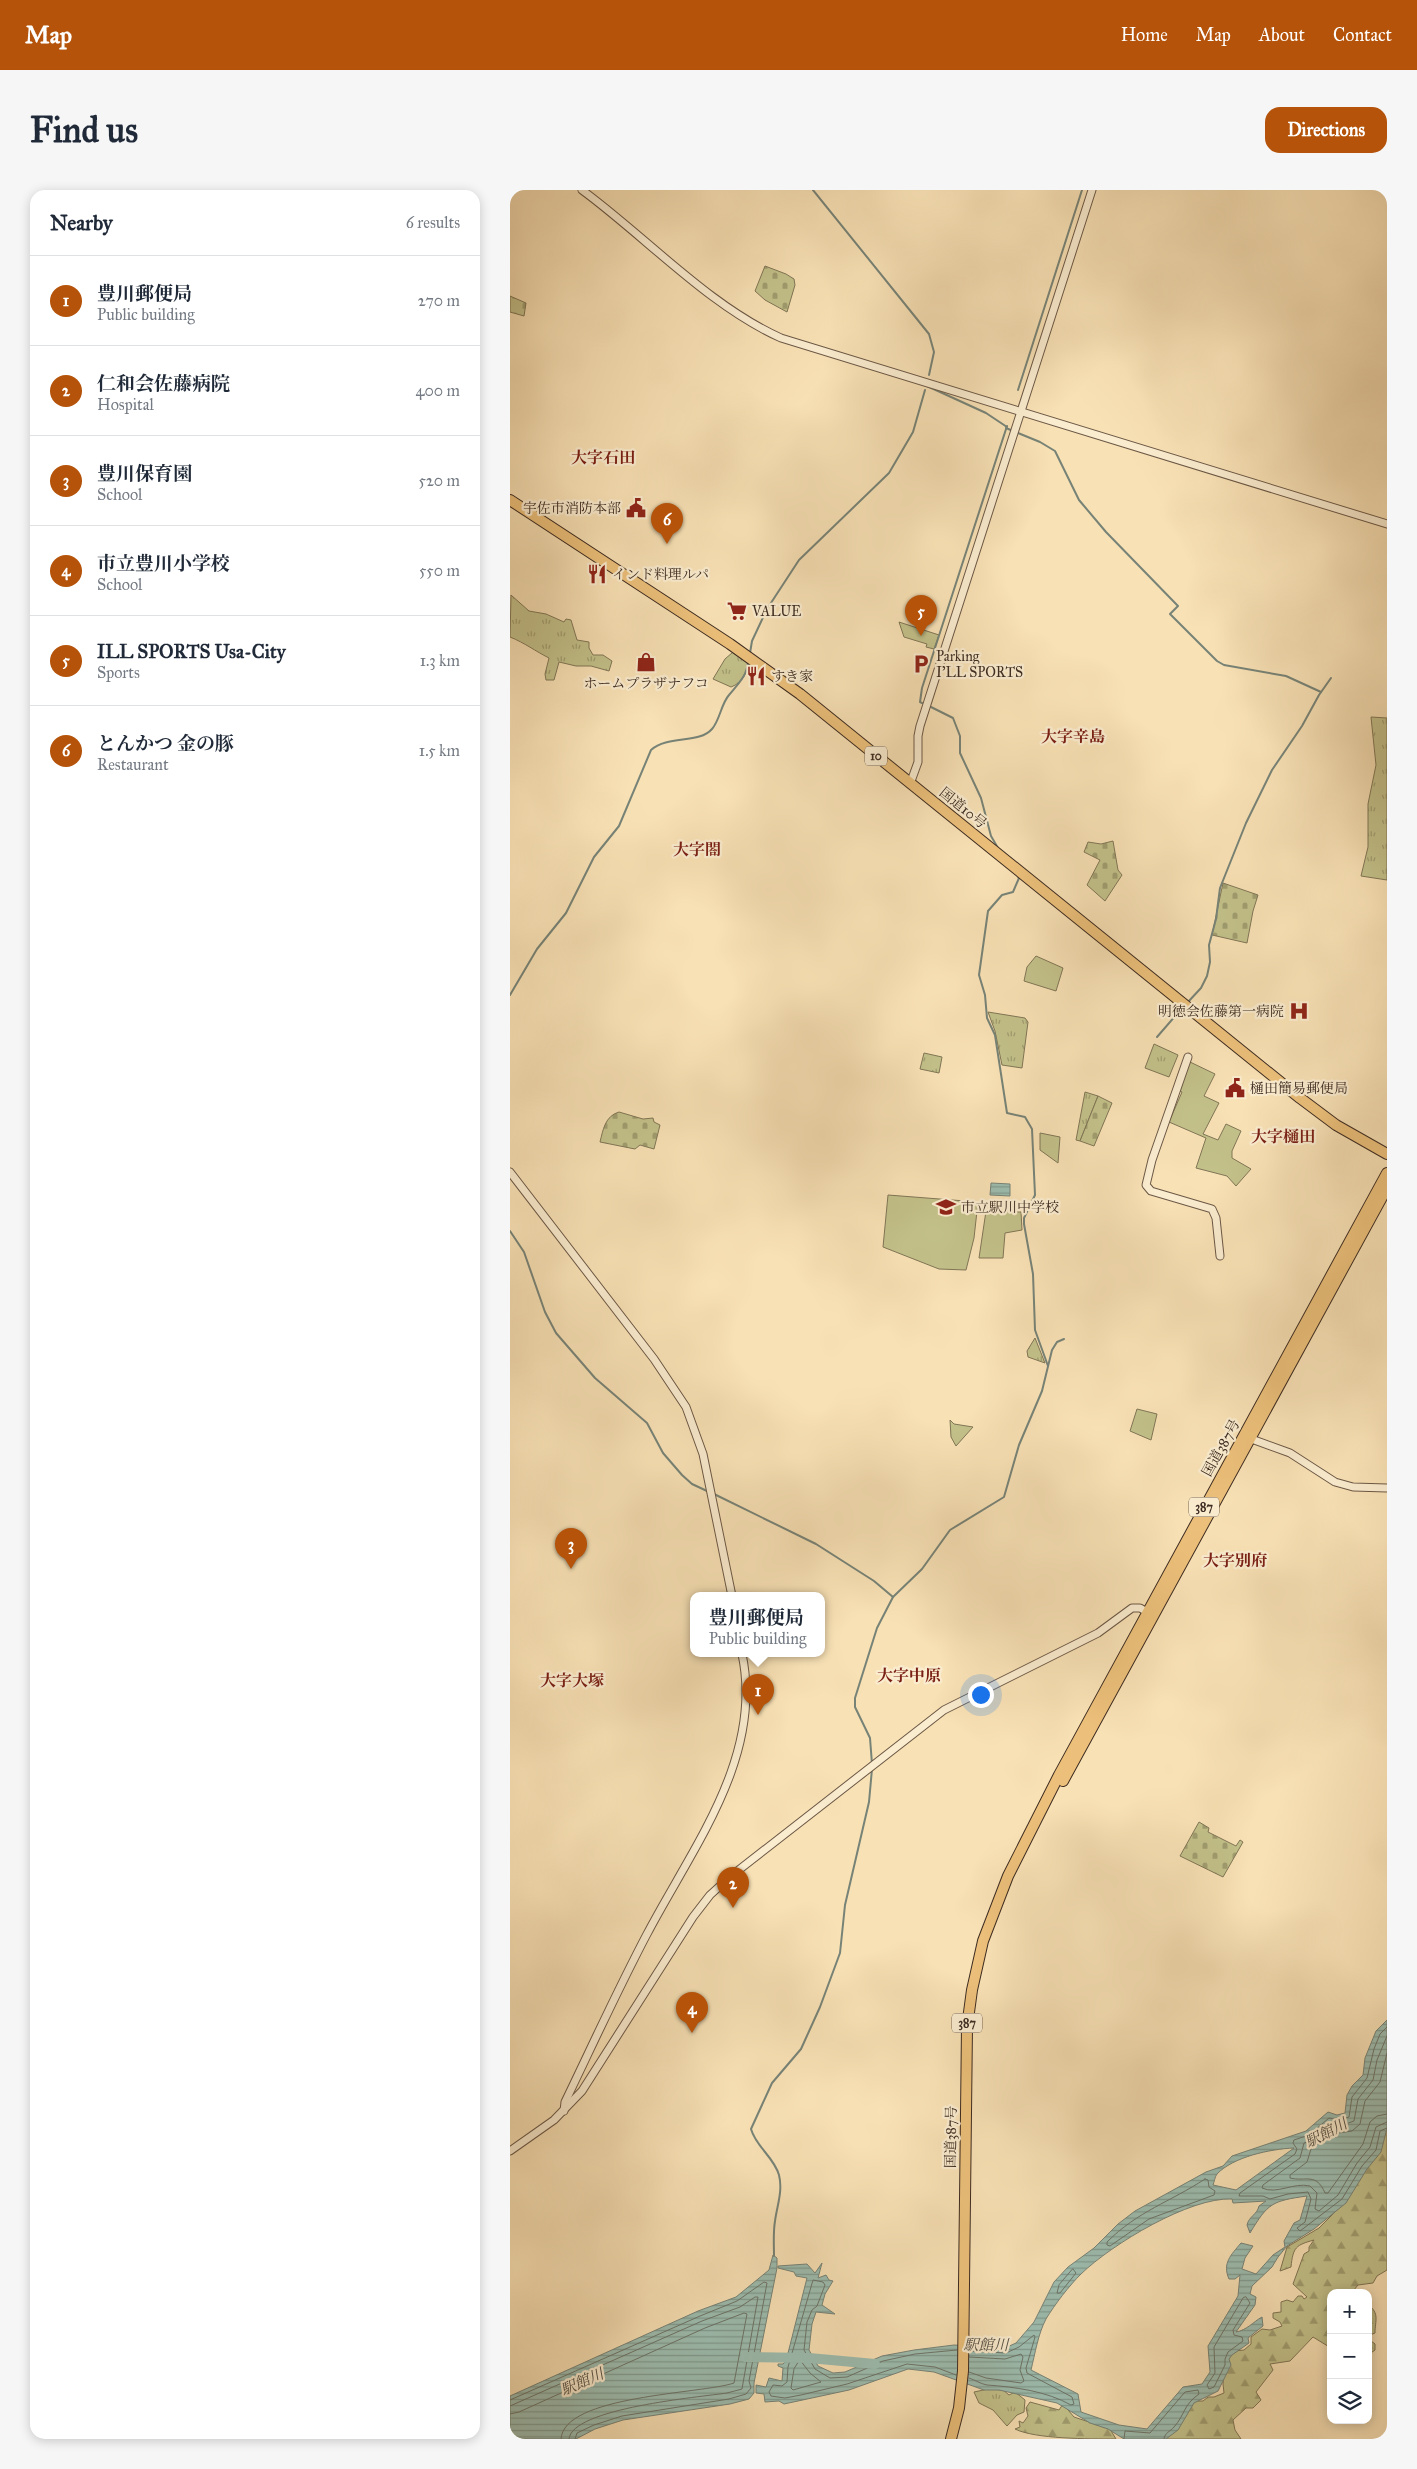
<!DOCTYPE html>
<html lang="en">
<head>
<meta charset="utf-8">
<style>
  body { margin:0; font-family:"IM FELL Great Primer","Noto Serif JP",serif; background:#f6f6f7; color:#1f2937 }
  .controls { position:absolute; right:15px; bottom:15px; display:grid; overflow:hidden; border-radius:10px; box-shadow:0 2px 12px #0003 }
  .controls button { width:45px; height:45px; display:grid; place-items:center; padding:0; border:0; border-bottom:1px solid #e0e1e3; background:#fff; color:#1f2937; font:25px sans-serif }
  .you { position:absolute; left:470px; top:1504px; width:18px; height:18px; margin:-12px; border:4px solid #fff; border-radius:50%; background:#1a73e8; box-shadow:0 0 0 8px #1a73e833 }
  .badge { display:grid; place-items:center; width:32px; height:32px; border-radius:50%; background:#b45309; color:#fff; font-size:16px; font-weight:700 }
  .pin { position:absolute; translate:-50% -41px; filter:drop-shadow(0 1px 2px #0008) }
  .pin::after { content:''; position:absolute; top:26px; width:18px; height:15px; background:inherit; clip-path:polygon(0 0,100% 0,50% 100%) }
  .popup { position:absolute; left:180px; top:1402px; width:135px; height:65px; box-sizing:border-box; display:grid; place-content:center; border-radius:10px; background:#fff; filter:drop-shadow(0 1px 4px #0005); font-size:16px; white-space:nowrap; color:#747a83 }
  .popup b { font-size:19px; color:#1f2937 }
  .popup::after { content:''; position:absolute; left:50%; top:100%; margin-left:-10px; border:10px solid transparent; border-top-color:#fff }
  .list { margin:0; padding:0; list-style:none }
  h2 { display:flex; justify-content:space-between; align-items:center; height:65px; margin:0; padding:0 20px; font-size:21px }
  h2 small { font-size:16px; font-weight:400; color:#747a83 }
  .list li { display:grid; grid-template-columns:32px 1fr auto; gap:15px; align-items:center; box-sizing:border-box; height:90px; padding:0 20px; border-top:1px solid #e0e1e3 }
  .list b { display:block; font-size:19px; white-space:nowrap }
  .list p { margin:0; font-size:16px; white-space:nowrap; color:#747a83 }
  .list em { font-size:16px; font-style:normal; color:#747a83 }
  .icon { flex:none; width:28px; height:28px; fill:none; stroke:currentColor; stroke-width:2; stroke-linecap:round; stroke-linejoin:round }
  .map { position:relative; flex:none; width:877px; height:2249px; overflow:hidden; border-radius:15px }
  header { display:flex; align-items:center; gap:30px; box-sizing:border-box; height:70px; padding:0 25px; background:#b45309; color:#fff }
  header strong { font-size:24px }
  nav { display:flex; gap:28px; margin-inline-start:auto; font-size:18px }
  .intro { display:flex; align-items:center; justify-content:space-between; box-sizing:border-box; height:120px; padding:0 30px }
  h1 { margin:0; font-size:35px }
  .button { padding:12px 22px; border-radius:15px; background:#b45309; color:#fff; font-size:18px; font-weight:700 }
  main { display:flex; gap:30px; padding:0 30px }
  aside { flex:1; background:#fff; border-radius:15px; box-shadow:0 2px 12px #0003 }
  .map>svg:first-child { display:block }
  .grass { fill:url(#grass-tufts); stroke:#807656 }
  .forest { fill:url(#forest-firs); stroke:#807656 }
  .cemetery { fill:url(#cemetery-stones); stroke:#807656 }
  .garden { fill:#c3c18a; stroke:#807656 }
  .water { fill:url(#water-rules); stroke:#778377; fill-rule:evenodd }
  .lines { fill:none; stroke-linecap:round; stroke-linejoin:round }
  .shore { stroke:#6d7468; stroke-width:1 }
  .stream { stroke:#778377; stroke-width:2 }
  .river { stroke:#9dbdb0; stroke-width:10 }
  .minor-casing { stroke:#6c5846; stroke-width:9 }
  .highway-casing { stroke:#3d2b21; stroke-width:12 }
  .minor { stroke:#faeccf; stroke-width:7 }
  .highway { stroke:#ecc07a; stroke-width:10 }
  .labels { text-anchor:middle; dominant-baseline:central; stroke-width:4.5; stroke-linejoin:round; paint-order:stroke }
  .shield { fill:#faeccf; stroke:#766555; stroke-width:1 }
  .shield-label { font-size:12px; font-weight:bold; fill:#3d2b21 }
  .poi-label { font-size:14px; fill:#3d2b21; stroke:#faeccf; text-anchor:start }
  .street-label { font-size:14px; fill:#3d2b21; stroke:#faeccf }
  .water-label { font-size:15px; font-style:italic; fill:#555045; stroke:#faeccf }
  .quarter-label { font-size:16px; font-weight:bold; fill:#7a1f14; stroke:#faeccf }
</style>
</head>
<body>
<header>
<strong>Map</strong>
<nav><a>Home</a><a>Map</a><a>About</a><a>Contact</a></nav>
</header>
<div class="intro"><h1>Find us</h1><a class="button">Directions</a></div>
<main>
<aside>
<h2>Nearby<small>6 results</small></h2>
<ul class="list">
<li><span class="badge">1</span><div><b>豊川郵便局</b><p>Public building</p></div><em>270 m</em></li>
<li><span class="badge">2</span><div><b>仁和会佐藤病院</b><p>Hospital</p></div><em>400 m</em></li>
<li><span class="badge">3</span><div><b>豊川保育園</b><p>School</p></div><em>520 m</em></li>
<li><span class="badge">4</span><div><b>市立豊川小学校</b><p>School</p></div><em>550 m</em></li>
<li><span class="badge">5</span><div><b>ILL SPORTS Usa-City</b><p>Sports</p></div><em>1.3 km</em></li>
<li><span class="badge">6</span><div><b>とんかつ 金の豚</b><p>Restaurant</p></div><em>1.5 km</em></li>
</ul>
</aside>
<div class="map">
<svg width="877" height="2249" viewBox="0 0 877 2249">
  <defs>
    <pattern id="grass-tufts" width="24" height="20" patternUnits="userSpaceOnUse" patternTransform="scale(1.25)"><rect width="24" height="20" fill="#c3c18a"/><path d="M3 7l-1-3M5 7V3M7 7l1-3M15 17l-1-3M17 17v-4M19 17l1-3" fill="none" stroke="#a09d70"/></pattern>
    <pattern id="forest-firs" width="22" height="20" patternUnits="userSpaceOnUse" patternTransform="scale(1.25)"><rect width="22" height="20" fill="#c3c18a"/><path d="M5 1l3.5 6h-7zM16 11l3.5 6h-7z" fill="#a09d70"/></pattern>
    <pattern id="cemetery-stones" width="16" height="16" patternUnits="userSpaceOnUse" patternTransform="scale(1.25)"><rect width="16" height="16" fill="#c3c18a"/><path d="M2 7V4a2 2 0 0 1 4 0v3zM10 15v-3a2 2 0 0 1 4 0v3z" fill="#a09d70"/></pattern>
    <pattern id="water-rules" width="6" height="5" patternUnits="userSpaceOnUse" patternTransform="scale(1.25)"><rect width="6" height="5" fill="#9dbdb0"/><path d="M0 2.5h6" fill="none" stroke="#819a8f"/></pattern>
  </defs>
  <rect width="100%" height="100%" fill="#f8e1b5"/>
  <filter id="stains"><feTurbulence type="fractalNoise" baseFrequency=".004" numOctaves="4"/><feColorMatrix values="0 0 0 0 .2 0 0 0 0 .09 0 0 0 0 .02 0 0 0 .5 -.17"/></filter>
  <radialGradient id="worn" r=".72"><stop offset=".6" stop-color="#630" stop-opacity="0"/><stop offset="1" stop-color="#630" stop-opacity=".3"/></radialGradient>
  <g class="grass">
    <path d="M1 405 19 421 36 424 54 432 56 429 61 430 67 450 79 452V458L83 465H93L102 471 99 481 81 476H66L49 472 44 490H36L35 484 39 468C25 461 15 453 0 447Z"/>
    <path d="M223 462 238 471C238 483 232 493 221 497L203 489 215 469Z"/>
    <polygon points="861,527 877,528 877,690 851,686 858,657 858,614 866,575"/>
    <polygon points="478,822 515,828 518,832 512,878 492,875 485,841"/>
    <polygon points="644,854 668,865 659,887 635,878"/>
    <polygon points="414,863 432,867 429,883 410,879"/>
    <polygon points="575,902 588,906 570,951 566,950"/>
    <polygon points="525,1148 535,1173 518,1167 517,1161"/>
    <polygon points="478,2199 493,2200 499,2205 505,2202 515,2210 514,2222 507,2225 497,2236 483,2220 469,2213 464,2202"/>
  </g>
  <g class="forest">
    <path d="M877 1932V2080L867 2086 863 2093 848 2095 843 2101 845 2103H821V2158L803 2147 780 2171 760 2174 763 2180 746 2202 751 2210 743 2218H736L723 2230 725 2240 731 2249H652L685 2211H693L698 2207H704L714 2203 713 2194 715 2170 724 2161 734 2160 741 2154V2147L752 2139 760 2140 772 2136 770 2132 763 2128V2123L771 2122V2112L777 2110 783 2112 788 2106H792L794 2109 797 2107 783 2094 794 2064 799 2061V2057L804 2050C786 2055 783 2057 781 2077L770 2081 777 2057 809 2038 828 2019Z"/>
    <path d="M858 2115C870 2123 865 2131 865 2143L860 2145 861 2151 865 2154V2160L858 2165Z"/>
    <path d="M520 2212 549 2220 553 2214 564 2227 600 2239 606 2249C579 2249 525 2249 505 2239L510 2237 509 2231 513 2233 518 2226 516 2218Z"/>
  </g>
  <g class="cemetery">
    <polygon points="255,76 276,84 284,89 285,95 277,122 255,110 245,101"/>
    <polygon points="0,106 16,113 14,126 0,122"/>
    <polygon points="603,651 608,680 612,685 595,711 577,695 590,670 574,662 578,652 591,654"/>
    <polygon points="713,693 748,705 743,721 737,753 702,745"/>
    <polygon points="588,906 602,913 584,956 570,951"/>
    <path d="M109 922 133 929 143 928 144 932 150 935 144 959 130 955 125 959 90 952C93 940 95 926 109 922Z"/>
    <polygon points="689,1632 699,1638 698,1642 726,1656 730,1650 733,1652 713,1687 670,1666"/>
  </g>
  <g class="garden">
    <polygon points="389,432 429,445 424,459 416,457 417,454 394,447"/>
    <polygon points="526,766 553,778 546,801 514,791 517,777"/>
    <polygon points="680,872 705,884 694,906 709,913 693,944 708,950 716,934 731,941 722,961 722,968 741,979 726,996 717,986 686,978 696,948 659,932 672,902 668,900"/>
    <polygon points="530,943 550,947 548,973 530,960"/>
    <polygon points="378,1005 468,1012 464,1048 456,1080 429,1079 373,1057"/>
    <polygon points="476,1021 511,1022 512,1040 495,1043 493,1068 469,1068"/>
    <polygon points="627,1219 647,1224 641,1250 620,1241"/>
    <polygon points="440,1230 444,1234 463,1237 446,1256 441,1247"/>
  </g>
  <g class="water">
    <polygon points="481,993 500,994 500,1006 480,1005"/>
    <path d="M877 1830V1938L871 1962 857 1979 836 2013 804 2039 777 2056 768 2067 762 2077 742 2096 740 2104 746 2107 745 2115 726 2142C737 2140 743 2132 752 2127L753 2136 738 2148 739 2153 722 2165 719 2169 721 2175 708 2201 684 2213 668 2240 656 2249H614L598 2239 580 2233 547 2213 489 2200H474L424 2182 398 2179 339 2200 274 2214 269 2211 255 2212 254 2204 246 2203V2195L256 2197 259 2188 272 2191 273 2178 268 2176V2174H273L276 2171 297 2088 286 2086 284 2082 268 2078V2076L297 2074 305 2083 312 2073 308 2088 316 2085 319 2090 323 2091 315 2104 312 2115 325 2124 306 2122 302 2134 299 2160 308 2176 323 2183 335 2182 372 2166 404 2160 444 2155 495 2158 506 2153 524 2132 544 2092 558 2077 584 2058 608 2034 625 2021 696 1982 713 1976 722 1966 796 1941 818 1922 827 1925 835 1923 837 1905 842 1896 853 1885 855 1868 866 1841ZM784 1958 726 2000 703 1995C704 1993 705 1986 707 1984 723 1967 760 1959 784 1958ZM797 2006 790 2030 784 2033 774 2051 775 2057 763 2065 746 2084 732 2079 735 2068 743 2056 731 2053C721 2065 712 2073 719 2089H725L730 2085 728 2106 698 2156 700 2182 692 2194 673 2197 637 2239 609 2235 571 2222 568 2204 521 2180C525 2164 528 2144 536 2129 545 2114 559 2096 571 2084 602 2054 680 2007 722 2009L723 2013 756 2011 749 2016C747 2025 739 2026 737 2035L740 2043C758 2013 762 2011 797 2006Z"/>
    <polygon points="263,2065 267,2068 267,2078 244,2193 244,2203 239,2209 220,2214 113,2230 85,2239 66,2249 0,2249 0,2206 188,2121 226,2107 259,2080"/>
  </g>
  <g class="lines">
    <g class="shore">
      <polyline points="877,1837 870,1844 864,1859 857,1888 842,1907 839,1927 828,1930 819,1928 799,1945 784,1950 783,1953 787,1959 785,1964 730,2003 729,2006 753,2006 760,2009 778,2004 798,2002 801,2009 795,2032 787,2038 790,2041 832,2009 852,1976 866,1960 870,1941 877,1938"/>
      <path d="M877 1846 867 1870 863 1890 848 1909 844 1931 830 1936H820L803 1950 794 1953 790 1968 753 1995 752 1998C767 2005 783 1992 800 1996L807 2003 805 2019 809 2021 828 2005 847 1973 860 1957 866 1937 877 1932"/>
      <path d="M877 1863 870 1892 855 1911 850 1934 842 1941 822 1944 801 1959 797 1972 780 1985V1988C796 1992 806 1982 815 2003H818L853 1954 860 1932 867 1926 877 1924"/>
      <path d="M695 1989 698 1990 699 1997 705 2001 704 2005 639 2029 600 2056 597 2055V2052C628 2021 660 2012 695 1989Z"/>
      <polygon points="563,2079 566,2083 550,2103 547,2103 549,2095"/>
      <polygon points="736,2107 740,2113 723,2140 724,2145 732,2147 733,2151 718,2162 715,2169 715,2175 704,2197 699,2199 697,2195 705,2183 704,2157 733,2108"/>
      <polygon points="290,2170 300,2183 311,2192 283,2200 281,2198 284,2179"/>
      <polyline points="459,2182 476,2188 511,2193 514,2191 510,2180 513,2167 511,2164 495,2169 459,2167"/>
      <polyline points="446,2185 425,2177 397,2174 337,2194 291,2205 275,2208 261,2206 259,2202 263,2195 272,2196 277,2192 278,2177 303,2090 313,2092 315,2095 307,2116 302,2120 297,2132 294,2160 305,2179 320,2188 337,2187 373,2171 405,2164 447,2160"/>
      <path d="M459 2188C465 2190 471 2194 477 2195 505 2197 536 2201 561 2215L564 2214 562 2207 517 2183 516 2178 525 2147 524 2145 509 2157 496 2163 459 2161"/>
      <polyline points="0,2210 190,2126 227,2111 254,2092 257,2093 239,2191 241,2198 236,2204 219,2209 112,2226 84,2235 67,2243 65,2249"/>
      <path d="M0 2216 192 2131 230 2117 245 2107H248L232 2199 217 2203C191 2207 61 2218 59 2249"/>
      <path d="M0 2224 9 2222 195 2138 234 2123 237 2124 224 2193C192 2204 53 2205 51 2249"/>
      <path d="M614 2249 615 2241 640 2243 675 2202 688 2200 689 2204C673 2215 675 2225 664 2237 660 2242 655 2242 654 2249"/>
    </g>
    <g class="stream">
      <polyline points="303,0 419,144 424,162 419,185"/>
      <polyline points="417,196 476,223 497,237"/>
      <polyline points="508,200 572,0"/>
      <polyline points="496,238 503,241"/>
      <polyline points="508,243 530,252 545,261 569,310 596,342 668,416 660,424 707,471 714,475 776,486 811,502"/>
      <polyline points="240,463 242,451 257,419 289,370 379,283 403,242 415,200"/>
      <polyline points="412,513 410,512 412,498 497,236"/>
      <polyline points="421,517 443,528 450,546 450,563 471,608 481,646 488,658"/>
      <polyline points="507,685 509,688 503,702 492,705 478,721 469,785 475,805 477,828 485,845 497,923 515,927 522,939 525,1005 514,1028 514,1034 523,1084 525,1140 538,1176"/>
      <path d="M0 805 27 759 56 723 84 667 109 636 141 560C158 545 189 554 202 539 210 530 211 514 219 505 228 494 237 486 238 472"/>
      <polyline points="678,812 691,798 697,786 700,772 699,755 706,729 710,698 736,633 762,580 792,536 809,505 821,488"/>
      <polyline points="647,847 673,817"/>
      <polyline points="0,1041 14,1062 35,1122 46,1143 85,1188 137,1233 153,1263 172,1285 182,1294 197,1301"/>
      <polyline points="204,1304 306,1354 364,1391 383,1407"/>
      <polyline points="362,1574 360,1548 345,1517 345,1508 367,1438 383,1407 412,1379 440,1340 494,1307 509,1255 532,1201 542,1160 547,1152 554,1149"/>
      <path d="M264 2066C264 2054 263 2043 265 2031 267 2016 273 2001 269 1985 264 1967 246 1957 241 1939L262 1893 291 1859 310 1817 330 1763 335 1715 359 1612 362 1579"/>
    </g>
    <polyline class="river" points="235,2167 299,2168 365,2174"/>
    <defs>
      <g id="minor">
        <path d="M72 0C136 47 199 116 271 148L877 334"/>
        <polyline points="400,594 408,572 408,546 410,536 582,0"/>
        <polyline points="678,867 642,970 636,995 641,1001 702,1019 706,1028 710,1066"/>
        <polyline points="0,982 144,1169 176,1217 193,1264 222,1406"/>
        <polyline points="736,1247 780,1263 825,1292 843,1297 877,1298"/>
        <path d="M54 1921 55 1912C82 1856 108 1799 137 1744 182 1658 254 1567 232 1464"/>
        <polyline points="0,1961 44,1930 72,1901 183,1727 200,1705 221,1686 434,1520 588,1443 622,1418 630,1418 641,1424"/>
      </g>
      <g id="highway">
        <polyline points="0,310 220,454 290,504 790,908 826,935 877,964"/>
        <polyline points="553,1591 877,998"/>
        <polyline points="441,2249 449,2218 453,2181 457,1837 462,1800 473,1751 498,1686 549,1585 877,983"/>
      </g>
    </defs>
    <use href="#minor" class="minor-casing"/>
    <use href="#highway" class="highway-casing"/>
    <use href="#minor" class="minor"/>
    <use href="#highway" class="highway"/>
  </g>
  <defs>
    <symbol id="civic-bare" viewBox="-9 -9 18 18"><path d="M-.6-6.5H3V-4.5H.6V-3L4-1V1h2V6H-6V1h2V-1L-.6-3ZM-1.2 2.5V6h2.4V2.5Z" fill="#8f2418" stroke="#faeccf" stroke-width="2.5" paint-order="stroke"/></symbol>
    <symbol id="restaurant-bare" viewBox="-9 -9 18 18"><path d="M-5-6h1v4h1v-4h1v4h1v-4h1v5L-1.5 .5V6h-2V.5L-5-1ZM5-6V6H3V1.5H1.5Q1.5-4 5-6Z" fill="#8f2418" stroke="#faeccf" stroke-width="2.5" paint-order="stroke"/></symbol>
    <symbol id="supermarket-bare" viewBox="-9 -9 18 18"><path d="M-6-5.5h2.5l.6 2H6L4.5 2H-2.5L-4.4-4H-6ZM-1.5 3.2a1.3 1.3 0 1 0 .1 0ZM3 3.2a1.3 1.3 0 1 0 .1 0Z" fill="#8f2418" stroke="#faeccf" stroke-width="2.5" paint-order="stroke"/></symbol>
    <symbol id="shop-bare" viewBox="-9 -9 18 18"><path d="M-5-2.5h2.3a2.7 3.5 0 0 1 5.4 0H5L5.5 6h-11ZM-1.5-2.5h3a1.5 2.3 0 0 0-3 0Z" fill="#8f2418" stroke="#faeccf" stroke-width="2.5" paint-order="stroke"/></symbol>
    <symbol id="parking-bare" viewBox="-9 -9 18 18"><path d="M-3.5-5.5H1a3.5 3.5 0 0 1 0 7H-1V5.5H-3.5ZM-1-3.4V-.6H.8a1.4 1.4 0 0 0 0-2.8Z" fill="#8f2418" stroke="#faeccf" stroke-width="2.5" paint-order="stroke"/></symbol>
    <symbol id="hospital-bare" viewBox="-9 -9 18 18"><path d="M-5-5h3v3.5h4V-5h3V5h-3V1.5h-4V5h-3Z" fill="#8f2418" stroke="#faeccf" stroke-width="2.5" paint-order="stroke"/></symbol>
    <symbol id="school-bare" viewBox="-9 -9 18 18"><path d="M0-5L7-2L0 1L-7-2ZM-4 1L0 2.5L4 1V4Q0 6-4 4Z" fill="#8f2418" stroke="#faeccf" stroke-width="2.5" paint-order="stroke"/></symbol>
  </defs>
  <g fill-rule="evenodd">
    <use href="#civic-bare" x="112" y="304" width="28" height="28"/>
    <use href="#restaurant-bare" x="73" y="370" width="28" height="28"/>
    <use href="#supermarket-bare" x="213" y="407" width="28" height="28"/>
    <use href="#shop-bare" x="122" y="458" width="28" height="28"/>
    <use href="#parking-bare" x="397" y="460" width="28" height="28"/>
    <use href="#restaurant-bare" x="232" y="472" width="28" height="28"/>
    <use href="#hospital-bare" x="775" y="807" width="28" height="28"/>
    <use href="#civic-bare" x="711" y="884" width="28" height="28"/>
    <use href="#school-bare" x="422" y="1003" width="28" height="28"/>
  </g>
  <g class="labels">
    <g class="shield">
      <rect x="355" y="556.5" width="22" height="19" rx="4"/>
      <rect x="679" y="1307.5" width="30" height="19" rx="4"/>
      <rect x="442" y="1823.5" width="30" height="19" rx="4"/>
    </g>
    <g class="shield-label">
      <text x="366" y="566">10</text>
      <text x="694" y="1317">387</text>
      <text x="457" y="1833">387</text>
    </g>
    <g class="poi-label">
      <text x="111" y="318" text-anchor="end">宇佐市消防本部</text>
      <text x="102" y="384">インド料理ルパ</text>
      <text x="242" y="421">VALUE</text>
      <text x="426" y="466">Parking<tspan x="426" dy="16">I'LL SPORTS</tspan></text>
      <text x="261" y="486">すき家</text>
      <text x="136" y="493" text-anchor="middle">ホームプラザナフコ</text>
      <text x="774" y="821" text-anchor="end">明徳会佐藤第一病院</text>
      <text x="740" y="898">樋田簡易郵便局</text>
      <text x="451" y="1017">市立駅川中学校</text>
    </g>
    <g class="street-label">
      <text transform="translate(453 618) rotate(39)">国道10号</text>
      <text transform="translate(711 1258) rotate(-61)">国道387号</text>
      <text transform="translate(441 1947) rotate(-89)">国道387号</text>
    </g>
    <g class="water-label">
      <text transform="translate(816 1943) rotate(-28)">駅館川</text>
      <text x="476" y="2155">駅館川</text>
      <text transform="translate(72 2192) rotate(-24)">駅館川</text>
    </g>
    <g class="quarter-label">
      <text x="93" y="267">大字石田</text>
      <text x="563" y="546">大字辛島</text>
      <text x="187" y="659">大字閤</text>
      <text x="773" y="946">大字樋田</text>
      <text x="725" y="1370">大字別府</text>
      <text x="399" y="1485">大字中原</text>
      <text x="62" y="1490">大字大塚</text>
    </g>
  </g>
  <rect width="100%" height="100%" filter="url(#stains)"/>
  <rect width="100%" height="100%" fill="url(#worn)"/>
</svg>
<div class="controls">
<button>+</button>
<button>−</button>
<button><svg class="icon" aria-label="layers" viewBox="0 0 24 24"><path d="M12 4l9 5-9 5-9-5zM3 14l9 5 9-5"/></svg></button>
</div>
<div class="you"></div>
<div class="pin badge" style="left:248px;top:1525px">1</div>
<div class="popup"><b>豊川郵便局</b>Public building</div>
<div class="pin badge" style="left:223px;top:1718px">2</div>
<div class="pin badge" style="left:61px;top:1379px">3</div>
<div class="pin badge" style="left:182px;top:1843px">4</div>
<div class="pin badge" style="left:411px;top:446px">5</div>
<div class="pin badge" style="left:157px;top:354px">6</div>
</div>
</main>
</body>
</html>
